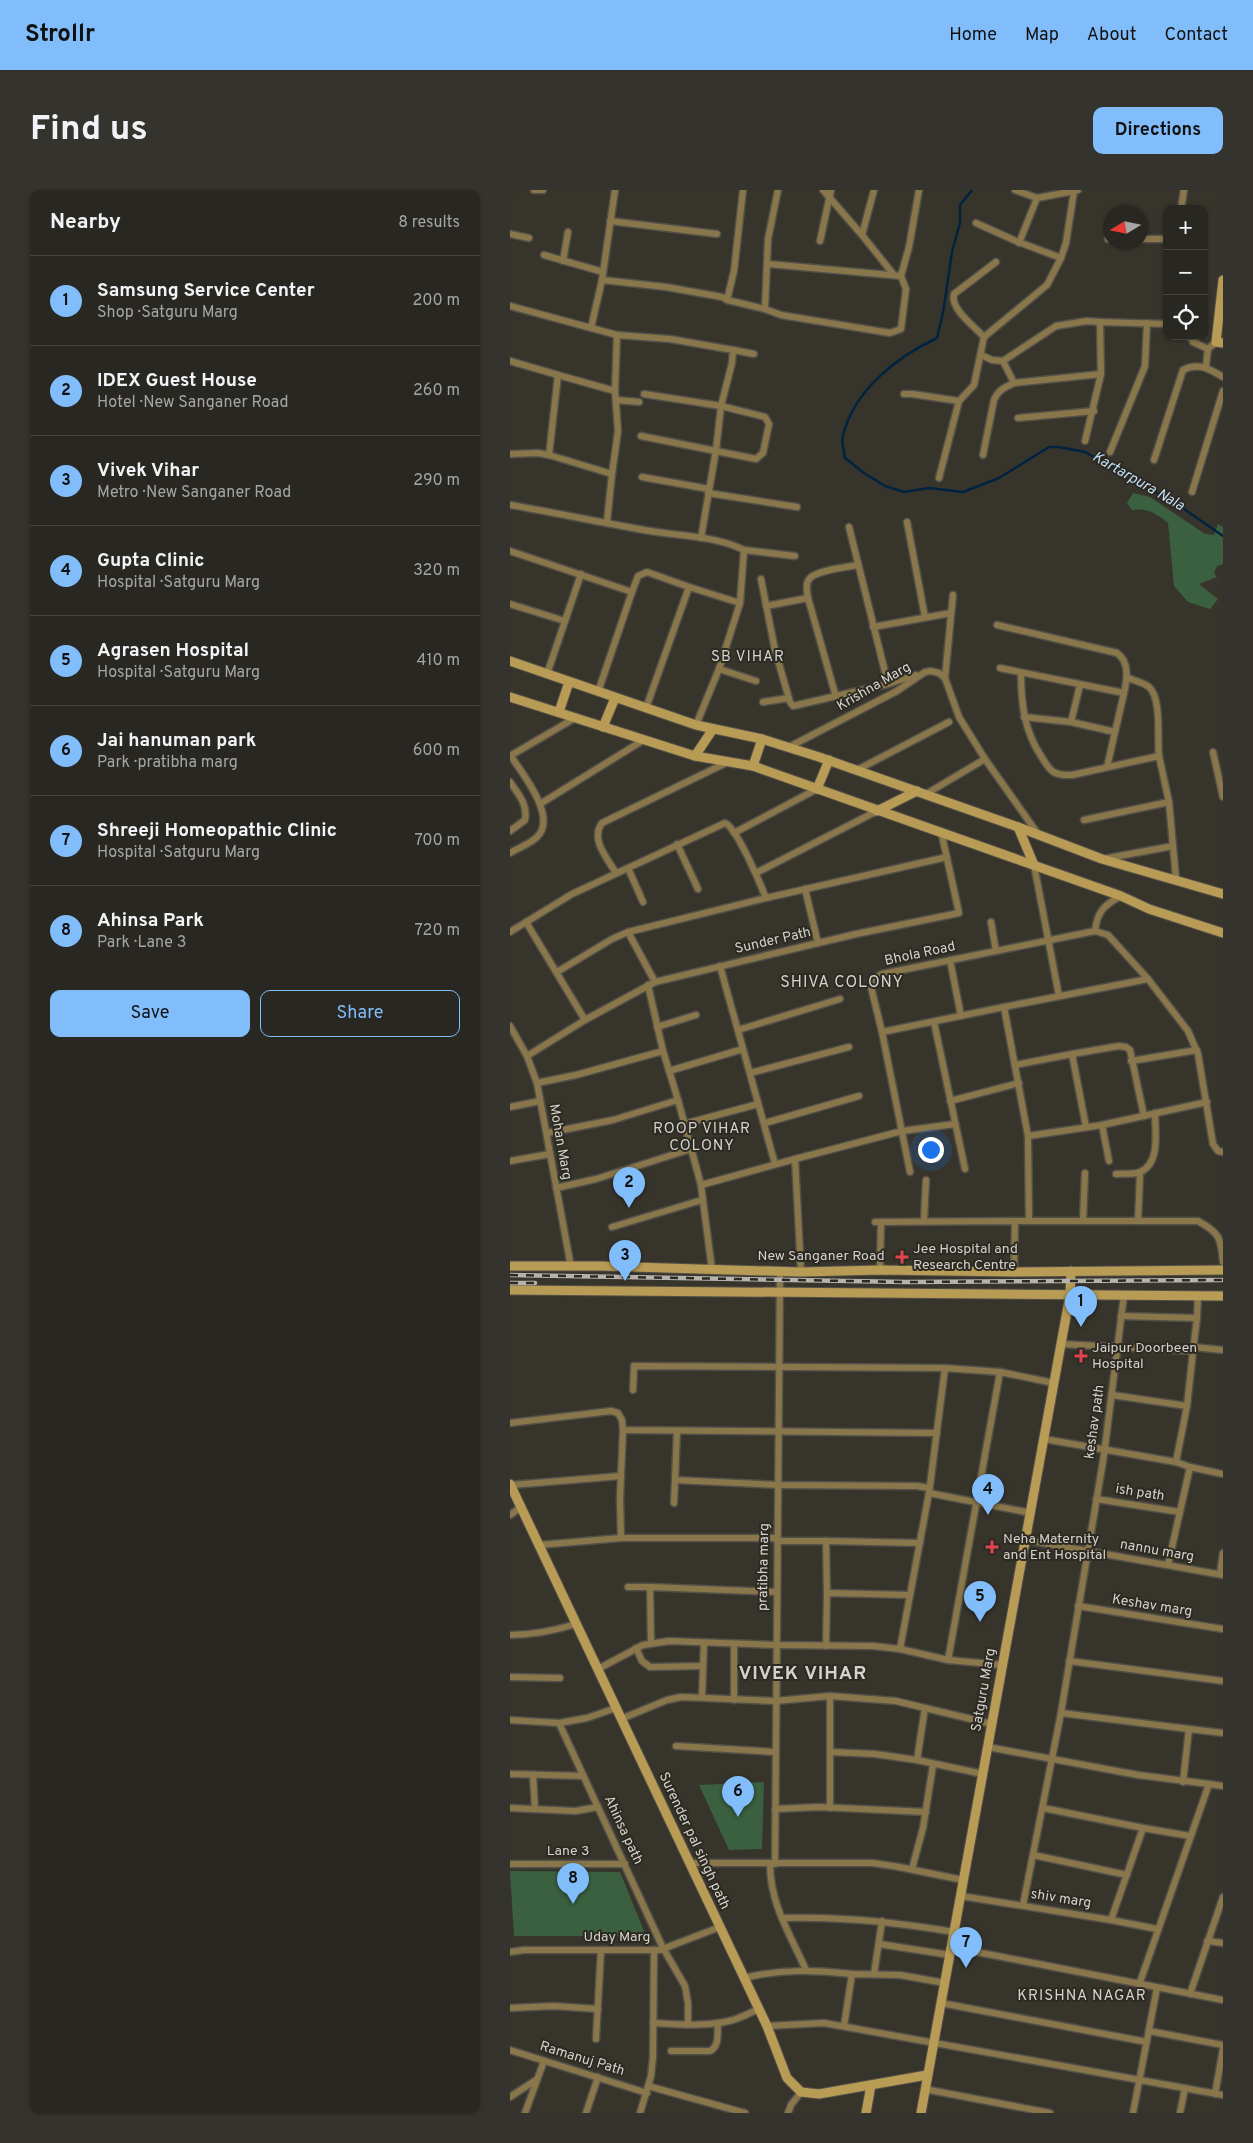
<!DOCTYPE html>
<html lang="en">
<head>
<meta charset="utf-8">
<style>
  body { margin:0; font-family:Overpass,sans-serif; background:#35332e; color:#f1f3f6 }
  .controls { position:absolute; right:15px; top:15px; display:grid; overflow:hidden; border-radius:10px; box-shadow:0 1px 4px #0004 }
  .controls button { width:45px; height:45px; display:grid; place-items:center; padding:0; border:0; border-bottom:1px solid #45443f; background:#292721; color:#f1f3f6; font:25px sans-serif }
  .compass { position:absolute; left:593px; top:15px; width:45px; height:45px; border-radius:50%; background:#292721; box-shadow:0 1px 4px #0004; rotate:260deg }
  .you { position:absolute; left:420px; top:959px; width:18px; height:18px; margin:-12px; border:4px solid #fff; border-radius:50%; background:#1a73e8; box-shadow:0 0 0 8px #1a73e833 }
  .badge { display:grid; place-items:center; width:32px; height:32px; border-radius:50%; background:#80bdfa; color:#111; font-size:16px; font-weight:700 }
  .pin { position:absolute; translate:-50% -41px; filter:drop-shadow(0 1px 2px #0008) }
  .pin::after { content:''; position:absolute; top:26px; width:18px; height:15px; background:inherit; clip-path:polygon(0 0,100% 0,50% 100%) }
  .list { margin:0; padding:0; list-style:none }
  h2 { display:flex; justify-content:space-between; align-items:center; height:65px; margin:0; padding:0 20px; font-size:21px }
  h2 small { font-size:16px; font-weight:400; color:#a5a5a5 }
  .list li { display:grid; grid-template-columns:32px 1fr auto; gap:15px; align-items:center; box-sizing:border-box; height:90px; padding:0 20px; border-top:1px solid #45443f }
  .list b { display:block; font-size:19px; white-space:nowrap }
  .list p { margin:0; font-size:16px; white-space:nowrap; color:#a5a5a5 }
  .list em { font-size:16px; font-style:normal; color:#a5a5a5 }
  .actions { display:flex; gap:10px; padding:15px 20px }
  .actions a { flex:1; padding:11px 0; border:1px solid #80bdfa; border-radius:10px; text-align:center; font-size:18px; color:#80bdfa }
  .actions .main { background:#80bdfa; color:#111 }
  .icon { flex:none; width:28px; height:28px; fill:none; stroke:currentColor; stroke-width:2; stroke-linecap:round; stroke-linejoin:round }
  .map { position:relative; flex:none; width:713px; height:1923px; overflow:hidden; border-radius:10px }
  header { display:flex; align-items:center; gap:30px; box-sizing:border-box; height:70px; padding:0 25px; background:#80bdfa; color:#111 }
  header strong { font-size:24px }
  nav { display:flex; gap:28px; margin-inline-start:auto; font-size:18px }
  .intro { display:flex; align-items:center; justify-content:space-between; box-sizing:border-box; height:120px; padding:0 30px }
  h1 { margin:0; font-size:35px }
  .button { padding:12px 22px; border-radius:10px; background:#80bdfa; color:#111; font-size:18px; font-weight:700 }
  main { display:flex; gap:30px; padding:0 30px }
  aside { flex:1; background:#292721; border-radius:10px; box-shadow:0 1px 4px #0004 }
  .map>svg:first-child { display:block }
  .green { fill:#3a6040 }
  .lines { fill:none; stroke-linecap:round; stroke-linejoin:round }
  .stream { stroke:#002440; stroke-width:2.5 }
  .street-casing { stroke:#535049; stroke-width:9 }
  .secondary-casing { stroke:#535049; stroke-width:11 }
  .street { stroke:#89774b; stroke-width:6 }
  .secondary { stroke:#b89b54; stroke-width:9 }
  .rail-casing { stroke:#b6b3ae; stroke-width:4.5 }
  .rail { stroke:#2d2a22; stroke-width:2.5; stroke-dasharray:8; stroke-linecap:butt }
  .health-dot { fill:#e0444e; stroke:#2d2a22; stroke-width:2 }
  .labels { text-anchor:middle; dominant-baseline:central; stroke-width:4; stroke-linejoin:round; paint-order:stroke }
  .street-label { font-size:14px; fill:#d4d2cd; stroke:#2d2a22 }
  .poi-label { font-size:14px; fill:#d4d2cd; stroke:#2d2a22; text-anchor:start }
  .water-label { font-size:15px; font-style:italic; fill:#c4dff8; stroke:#2d2a22 }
  .neighbourhood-label { font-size:15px; letter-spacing:1px; fill:#d4d2cd; stroke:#2d2a22 }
  .quarter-label { font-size:16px; letter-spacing:1px; fill:#d4d2cd; stroke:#2d2a22 }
  .district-label { font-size:19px; font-weight:bold; letter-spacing:1px; fill:#d4d2cd; stroke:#2d2a22 }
</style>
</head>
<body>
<header>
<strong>Strollr</strong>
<nav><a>Home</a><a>Map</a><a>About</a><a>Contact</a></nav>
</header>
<div class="intro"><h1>Find us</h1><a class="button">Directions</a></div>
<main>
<aside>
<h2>Nearby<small>8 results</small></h2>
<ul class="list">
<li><span class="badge">1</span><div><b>Samsung Service Center</b><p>Shop · Satguru Marg</p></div><em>200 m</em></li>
<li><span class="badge">2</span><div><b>IDEX Guest House</b><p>Hotel · New Sanganer Road</p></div><em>260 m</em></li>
<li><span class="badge">3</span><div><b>Vivek Vihar</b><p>Metro · New Sanganer Road</p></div><em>290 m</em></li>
<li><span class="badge">4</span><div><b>Gupta Clinic</b><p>Hospital · Satguru Marg</p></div><em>320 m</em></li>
<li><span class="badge">5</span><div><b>Agrasen Hospital</b><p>Hospital · Satguru Marg</p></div><em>410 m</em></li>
<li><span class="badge">6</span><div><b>Jai hanuman park</b><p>Park · pratibha marg</p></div><em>600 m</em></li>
<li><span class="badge">7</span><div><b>Shreeji Homeopathic Clinic</b><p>Hospital · Satguru Marg</p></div><em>700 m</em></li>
<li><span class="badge">8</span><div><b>Ahinsa Park</b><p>Park · Lane 3</p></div><em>720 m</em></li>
</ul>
<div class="actions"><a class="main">Save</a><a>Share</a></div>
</aside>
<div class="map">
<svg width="713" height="1923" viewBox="0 0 713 1923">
  <rect width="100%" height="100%" fill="#37342c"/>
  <g class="green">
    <path d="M623 303 640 307 695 344 704 345 708 334 713 337V374L707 376 704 383 707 387 689 394 708 409 700 419 678 412 664 396 658 333C646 323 637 318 622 320L617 313Z"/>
    <polygon points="254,1592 252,1659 219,1660 189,1595"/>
    <polygon points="0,1681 110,1682 136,1746 4,1746"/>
  </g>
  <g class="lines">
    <path class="stream" d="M462 0 450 15V33L442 62 433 123 427 148C387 167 345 199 333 245 331 252 334 261 335 268L354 283 375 296 394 302 419 298 453 302 489 288 539 257H549L575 262 674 319 713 346"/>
    <defs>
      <g id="street">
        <polyline points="24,0 33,0"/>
        <polyline points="313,0 352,45 364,0"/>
        <polyline points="505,0 527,8 564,1"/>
        <polyline points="671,19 674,0"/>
        <polyline points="100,31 207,44"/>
        <polyline points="466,33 506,51 551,68"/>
        <polyline points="0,44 19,48"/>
        <polyline points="352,45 384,85"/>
        <polyline points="598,49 600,49"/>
        <polyline points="630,49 657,49"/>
        <polyline points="310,51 321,0"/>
        <polyline points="509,53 527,8"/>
        <polyline points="34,65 93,82"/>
        <polyline points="53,71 58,42"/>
        <polyline points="258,74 391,86 399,57 409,0"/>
        <polyline points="92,90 156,97 212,107 217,110 255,119 258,49 268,0"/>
        <polyline points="217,110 224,81 233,0"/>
        <polyline points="0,116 107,145 160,149 223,160 222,173 211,216 206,260 191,348"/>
        <polyline points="255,119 271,125 380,143 391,139 396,99 391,86"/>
        <polyline points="81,138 92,90 105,0"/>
        <polyline points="680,146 683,152 698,159 706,152"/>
        <path d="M474 147C464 136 440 119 444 104L486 72"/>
        <polyline points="223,160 244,164"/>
        <polyline points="471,165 482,170 493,171 546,136 577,131 590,132"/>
        <polyline points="0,171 48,185"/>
        <polyline points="493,171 504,193"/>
        <polyline points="696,176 698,159"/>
        <polyline points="394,204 402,204 449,211"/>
        <polyline points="106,210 129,212"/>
        <polyline points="508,228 584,221"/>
        <polyline points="131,246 246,269 253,263 259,234 255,227 211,216 134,204"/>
        <polyline points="575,251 591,184 590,132 657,134"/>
        <polyline points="600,262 635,176 637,133"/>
        <polyline points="0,264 28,263 39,265 102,284 108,241 105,201 107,145"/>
        <polyline points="39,265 48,185 105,201"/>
        <path d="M473 265 484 210C488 200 495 197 504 193L591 184"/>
        <path d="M644 270 673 180C688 172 700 179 713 187"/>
        <polyline points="132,287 199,299"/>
        <polyline points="429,288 449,211 464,195 474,147 537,95 551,68 556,53 564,1 568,0"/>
        <polyline points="682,302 713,201"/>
        <polyline points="198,303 287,317"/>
        <path d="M0 315C47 323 93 333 140 341 170 346 206 346 234 360L230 413"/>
        <polyline points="97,332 102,284"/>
        <polyline points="397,332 415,427"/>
        <polyline points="339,337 378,494"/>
        <polyline points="234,360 285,366"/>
        <polyline points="0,361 122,402 88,502"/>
        <polyline points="251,389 265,460 280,512 283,516 378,494 406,485"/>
        <polyline points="179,397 230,413 209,479 186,535"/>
        <polyline points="122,402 128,386 137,382 179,397 136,518"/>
        <polyline points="0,414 55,431"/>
        <polyline points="256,416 298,408"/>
        <path d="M487 435 607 463C620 472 617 490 614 503"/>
        <polyline points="363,437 441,423"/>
        <polyline points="490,478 614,503 597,577"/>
        <polyline points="209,479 246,491"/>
        <path d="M511 483C511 513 514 540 531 566 540 581 543 586 562 585L649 566 659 612 666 689"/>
        <polyline points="37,484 71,384"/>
        <polyline points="435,488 443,405"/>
        <path d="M618 488C625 491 633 492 639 497 652 508 647 550 649 566"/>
        <path d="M326 507 298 408C297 401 295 393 300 388 308 380 337 377 348 375"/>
        <polyline points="253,512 279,508"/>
        <polyline points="514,527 561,532 605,542"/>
        <polyline points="561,532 570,495"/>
        <polyline points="279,557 387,501 415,482 421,481 429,483 435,488 449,527 475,569"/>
        <polyline points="703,562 713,607"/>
        <path d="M0 565C12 583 48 627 27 647 20 654 8 658 0 663"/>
        <polyline points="0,566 65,528"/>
        <polyline points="347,580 439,532"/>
        <path d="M0 592C8 604 18 614 15 630L0 641"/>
        <polyline points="416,604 475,569 528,644"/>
        <polyline points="30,614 132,551"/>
        <polyline points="574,630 659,612"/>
        <polyline points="224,643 307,599"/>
        <polyline points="167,654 188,699"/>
        <polyline points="593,669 663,656"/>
        <polyline points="524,675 549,806"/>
        <polyline points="118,678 133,712"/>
        <path d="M106 683C97 668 80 649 92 633L218 572"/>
        <polyline points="246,683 367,621"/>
        <polyline points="295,699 308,753"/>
        <polyline points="16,732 75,830"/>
        <polyline points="481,732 486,761"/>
        <path d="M585 741C587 722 594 715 611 706"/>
        <path d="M0 742 62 704 215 633C227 638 250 693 256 708"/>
        <polyline points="118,742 256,708 437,667"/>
        <polyline points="440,770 451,826"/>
        <polyline points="210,776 265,974"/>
        <polyline points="47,782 102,749 118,742 145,792"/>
        <polyline points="138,795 153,861 168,910 191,995 202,1080"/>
        <polyline points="494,817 638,789"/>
        <polyline points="424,832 455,979"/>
        <polyline points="0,836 17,866 27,893 61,1077"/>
        <polyline points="147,837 186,825"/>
        <polyline points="228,840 330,809"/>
        <polyline points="372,842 494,817 518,946 519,1031"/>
        <polyline points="562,864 609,856 616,857 620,860 634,926"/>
        <polyline points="17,866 75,830 145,792 346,744 449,723 431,641"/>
        <polyline points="621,871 687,860"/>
        <polyline points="505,875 562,864 576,937"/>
        <polyline points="159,881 233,859"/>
        <polyline points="240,883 339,857"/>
        <polyline points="27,893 66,885 153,861"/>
        <polyline points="440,911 509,893"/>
        <polyline points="0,917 30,911"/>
        <polyline points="255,933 349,906"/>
        <polyline points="174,934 248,914"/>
        <polyline points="592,935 599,971"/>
        <polyline points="37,943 103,930 168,910"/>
        <polyline points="518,946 592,935 697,912"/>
        <polyline points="285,969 392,941 445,934"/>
        <polyline points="0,971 40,964"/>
        <polyline points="400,982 372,842 361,797 363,789 372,784 585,741 598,745 638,789 678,841 688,864 703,954 708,961 713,962"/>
        <path d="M606 984C613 983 624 985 630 982 651 973 645 941 645 923"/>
        <polyline points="191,995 285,969 291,1082"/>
        <polyline points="46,998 86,989 181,959"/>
        <polyline points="414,1030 416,990"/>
        <polyline points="573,1030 575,983"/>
        <path d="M505 1031H688C710 1043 711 1048 713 1072"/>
        <polyline points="628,1031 630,983"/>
        <polyline points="365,1032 505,1031 504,1082"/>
        <polyline points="102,1037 192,1010"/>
        <polyline points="370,1080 371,1032"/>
        <polyline points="611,1126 687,1128 683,1161"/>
        <polyline points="687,1128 688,1106"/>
        <polyline points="551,1154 683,1161 677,1216"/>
        <polyline points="683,1157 713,1160"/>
        <polyline points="123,1200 124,1176 435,1178"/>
        <polyline points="602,1205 677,1216 666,1272"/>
        <polyline points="0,1233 101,1221 108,1223 112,1230 113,1240 427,1243"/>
        <polyline points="167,1241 165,1290 268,1295 407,1296 419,1298"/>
        <polyline points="534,1249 666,1272 680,1277 713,1284"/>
        <polyline points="1,1295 111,1286"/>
        <polyline points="419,1303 521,1323"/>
        <polyline points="586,1309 670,1322"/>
        <polyline points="164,1313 165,1290"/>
        <polyline points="0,1325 11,1317"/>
        <polyline points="111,1348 267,1348"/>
        <polyline points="516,1350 713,1385"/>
        <polyline points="267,1351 316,1351 317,1403"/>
        <polyline points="316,1351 410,1353"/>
        <polyline points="29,1355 111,1348 110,1308 113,1240"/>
        <polyline points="658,1375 680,1277"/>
        <polyline points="710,1384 713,1363"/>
        <polyline points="118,1397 140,1397"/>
        <polyline points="568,1416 713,1439"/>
        <path d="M0 1445C24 1445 43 1441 66 1434"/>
        <polyline points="141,1452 140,1397 266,1402"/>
        <polyline points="316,1456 317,1403 400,1405"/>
        <polyline points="126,1458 132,1471 140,1477 193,1476"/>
        <polyline points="390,1459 419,1303 435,1178 490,1182 544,1193"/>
        <polyline points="438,1470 490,1182"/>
        <polyline points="559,1471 713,1491"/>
        <polyline points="88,1479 133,1455 159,1451 265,1455 363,1456 390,1459 438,1470 493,1475"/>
        <polyline points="0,1487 50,1488"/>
        <polyline points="192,1507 194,1453"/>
        <polyline points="224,1510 224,1454"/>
        <polyline points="415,1518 482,1534"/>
        <polyline points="551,1523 679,1539 673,1592"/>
        <polyline points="111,1529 157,1510 171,1507 265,1511 320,1506 386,1511 415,1518 407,1570"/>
        <polyline points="0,1530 49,1533 77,1528 106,1518"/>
        <polyline points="49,1533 153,1758 175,1796 178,1813 178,1834"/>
        <polyline points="679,1539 713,1543"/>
        <polyline points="166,1556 265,1562"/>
        <polyline points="478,1557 628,1585 699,1594 629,1795"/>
        <polyline points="321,1562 365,1564 407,1570 473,1584"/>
        <polyline points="0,1584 73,1586"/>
        <polyline points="23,1586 25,1619"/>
        <polyline points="699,1594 713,1596"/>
        <polyline points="0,1618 65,1621 88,1617"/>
        <polyline points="320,1618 320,1506"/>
        <polyline points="533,1618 633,1638 601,1730"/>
        <polyline points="265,1619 309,1617 416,1622"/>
        <polyline points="633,1638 680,1646"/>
        <polyline points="523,1665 617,1685"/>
        <polyline points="179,1673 363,1673 389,1677 453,1690"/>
        <polyline points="0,1674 115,1674"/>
        <path d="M260 1674C260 1714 280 1744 296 1780"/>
        <polyline points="265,1674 270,1081"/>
        <polyline points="402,1679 413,1638 423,1575"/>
        <polyline points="451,1706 601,1730 647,1739"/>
        <polyline points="513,1715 551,1523 594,1265 614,1105"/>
        <path d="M272 1728C331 1726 386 1732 444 1742"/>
        <polyline points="697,1751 713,1753"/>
        <polyline points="369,1754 440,1765"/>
        <polyline points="441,1757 713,1810"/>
        <polyline points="0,1762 14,1760 150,1760 210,1737"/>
        <polyline points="364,1784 372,1731"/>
        <path d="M234 1788C270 1779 304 1780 342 1784"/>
        <polyline points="680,1804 713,1707"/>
        <polyline points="431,1813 637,1852"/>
        <polyline points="0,1818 44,1816 88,1819"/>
        <path d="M143 1833C168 1834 194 1837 219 1831 229 1829 239 1823 249 1819"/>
        <polyline points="257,1836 314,1833 713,1905"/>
        <polyline points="334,1836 342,1784 390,1785 435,1793"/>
        <polyline points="639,1841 713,1855"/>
        <polyline points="86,1849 91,1760"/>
        <polyline points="0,1860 137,1903"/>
        <path d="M161 1861H200C210 1856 207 1843 208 1833"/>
        <polyline points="138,1896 235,1923"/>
        <polyline points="414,1899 540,1923"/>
        <polyline points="705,1904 713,1859"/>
        <polyline points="0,1907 26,1890"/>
        <polyline points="15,1923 34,1871"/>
        <polyline points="76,1923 88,1887"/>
        <polyline points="130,1923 141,1886 143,1867 144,1760"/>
        <polyline points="278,1923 281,1915 291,1902"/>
        <polyline points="623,1923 647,1798"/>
        <polyline points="670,1923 675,1898"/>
      </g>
      <g id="secondary">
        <polyline points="713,90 706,152 713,153"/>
        <polyline points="0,471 186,535 252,549 309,567 508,637 592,669 713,704"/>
        <polyline points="0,507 185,566 243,576 611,706 639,719 713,743"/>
        <polyline points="49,522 59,492"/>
        <polyline points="93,537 105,508"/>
        <polyline points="185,566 203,539"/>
        <polyline points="243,576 252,549"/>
        <polyline points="307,599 319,570"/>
        <polyline points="367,621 407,601"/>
        <polyline points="508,637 524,675"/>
        <polyline points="0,1076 90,1076 291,1082 370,1080 504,1082 713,1080"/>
        <polyline points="0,1100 713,1106"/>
        <polyline points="0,1294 257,1836 277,1888 291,1902 309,1904 417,1885"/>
        <polyline points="356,1923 361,1895"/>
        <polyline points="411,1923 551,1154 560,1105 561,1081"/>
      </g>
    </defs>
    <use href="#street" class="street-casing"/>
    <use href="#secondary" class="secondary-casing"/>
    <use href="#street" class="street"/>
    <use href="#secondary" class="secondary"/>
    <defs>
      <g id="rail">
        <polyline points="0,1085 396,1092 713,1090"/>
        <polyline points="0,1093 25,1093"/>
      </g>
    </defs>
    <use href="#rail" class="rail-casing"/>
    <use href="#rail" class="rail"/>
  </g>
  <g class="health-dot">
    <path d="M389.5 1059.5h5v5h5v5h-5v5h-5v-5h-5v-5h5z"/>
    <path d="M568.5 1158.5h5v5h5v5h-5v5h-5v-5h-5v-5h5z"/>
    <path d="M479.5 1349.5h5v5h5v5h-5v5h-5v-5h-5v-5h5z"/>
  </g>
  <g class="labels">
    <g class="street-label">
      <text transform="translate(364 497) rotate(-30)">Krishna Marg</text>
      <text transform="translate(263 751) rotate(-13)">Sunder Path</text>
      <text transform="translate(410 764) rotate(-12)">Bhola Road</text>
      <text transform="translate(50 952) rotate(80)">Mohan Marg</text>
      <text x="311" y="1066">New Sanganer Road</text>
      <text transform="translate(585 1232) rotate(-82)">keshav path</text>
      <text transform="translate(630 1303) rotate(9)">ish path</text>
      <text transform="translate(647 1361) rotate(10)">nannu marg</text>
      <text transform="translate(254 1377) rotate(-89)">pratibha marg</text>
      <text transform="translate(642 1416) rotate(9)">Keshav marg</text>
      <text transform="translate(474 1500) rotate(-80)">Satguru Marg</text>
      <text transform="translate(113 1640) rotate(65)">Ahinsa path</text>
      <text transform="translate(184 1651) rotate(65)">Surender pal singh path</text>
      <text x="58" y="1661">Lane 3</text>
      <text transform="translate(551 1709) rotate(9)">shiv marg</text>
      <text x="107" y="1747">Uday Marg</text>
      <text transform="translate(72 1869) rotate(17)">Ramanuj Path</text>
    </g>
    <g class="poi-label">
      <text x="403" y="1059">Jee Hospital and<tspan x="403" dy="16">Research Centre</tspan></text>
      <text x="582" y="1158">Jaipur Doorbeen<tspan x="582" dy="16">Hospital</tspan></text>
      <text x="493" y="1349">Neha Maternity<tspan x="493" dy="16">and Ent Hospital</tspan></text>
    </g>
    <g class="water-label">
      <text transform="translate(628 292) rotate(30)">Kartarpura Nala</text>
    </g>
    <g class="neighbourhood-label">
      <text x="238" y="467">SB VIHAR</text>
      <text x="192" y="939">ROOP VIHAR<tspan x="192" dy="17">COLONY</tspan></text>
      <text x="572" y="1806">KRISHNA NAGAR</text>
    </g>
    <g class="quarter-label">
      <text x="332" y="793">SHIVA COLONY</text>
    </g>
    <g class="district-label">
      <text x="293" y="1484">VIVEK VIHAR</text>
    </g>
  </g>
</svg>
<div class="controls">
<button>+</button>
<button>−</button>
<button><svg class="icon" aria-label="locate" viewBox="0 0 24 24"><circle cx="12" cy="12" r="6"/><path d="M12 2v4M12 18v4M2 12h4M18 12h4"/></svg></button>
</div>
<svg class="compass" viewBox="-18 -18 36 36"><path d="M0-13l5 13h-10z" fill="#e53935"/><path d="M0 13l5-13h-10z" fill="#a5a5a5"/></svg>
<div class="you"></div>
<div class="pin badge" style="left:571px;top:1137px">1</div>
<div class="pin badge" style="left:119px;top:1018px">2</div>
<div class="pin badge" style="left:115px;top:1091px">3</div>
<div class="pin badge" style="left:478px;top:1325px">4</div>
<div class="pin badge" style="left:470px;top:1432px">5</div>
<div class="pin badge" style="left:228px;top:1627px">6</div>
<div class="pin badge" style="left:456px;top:1778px">7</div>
<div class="pin badge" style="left:63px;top:1714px">8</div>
</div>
</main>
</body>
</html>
